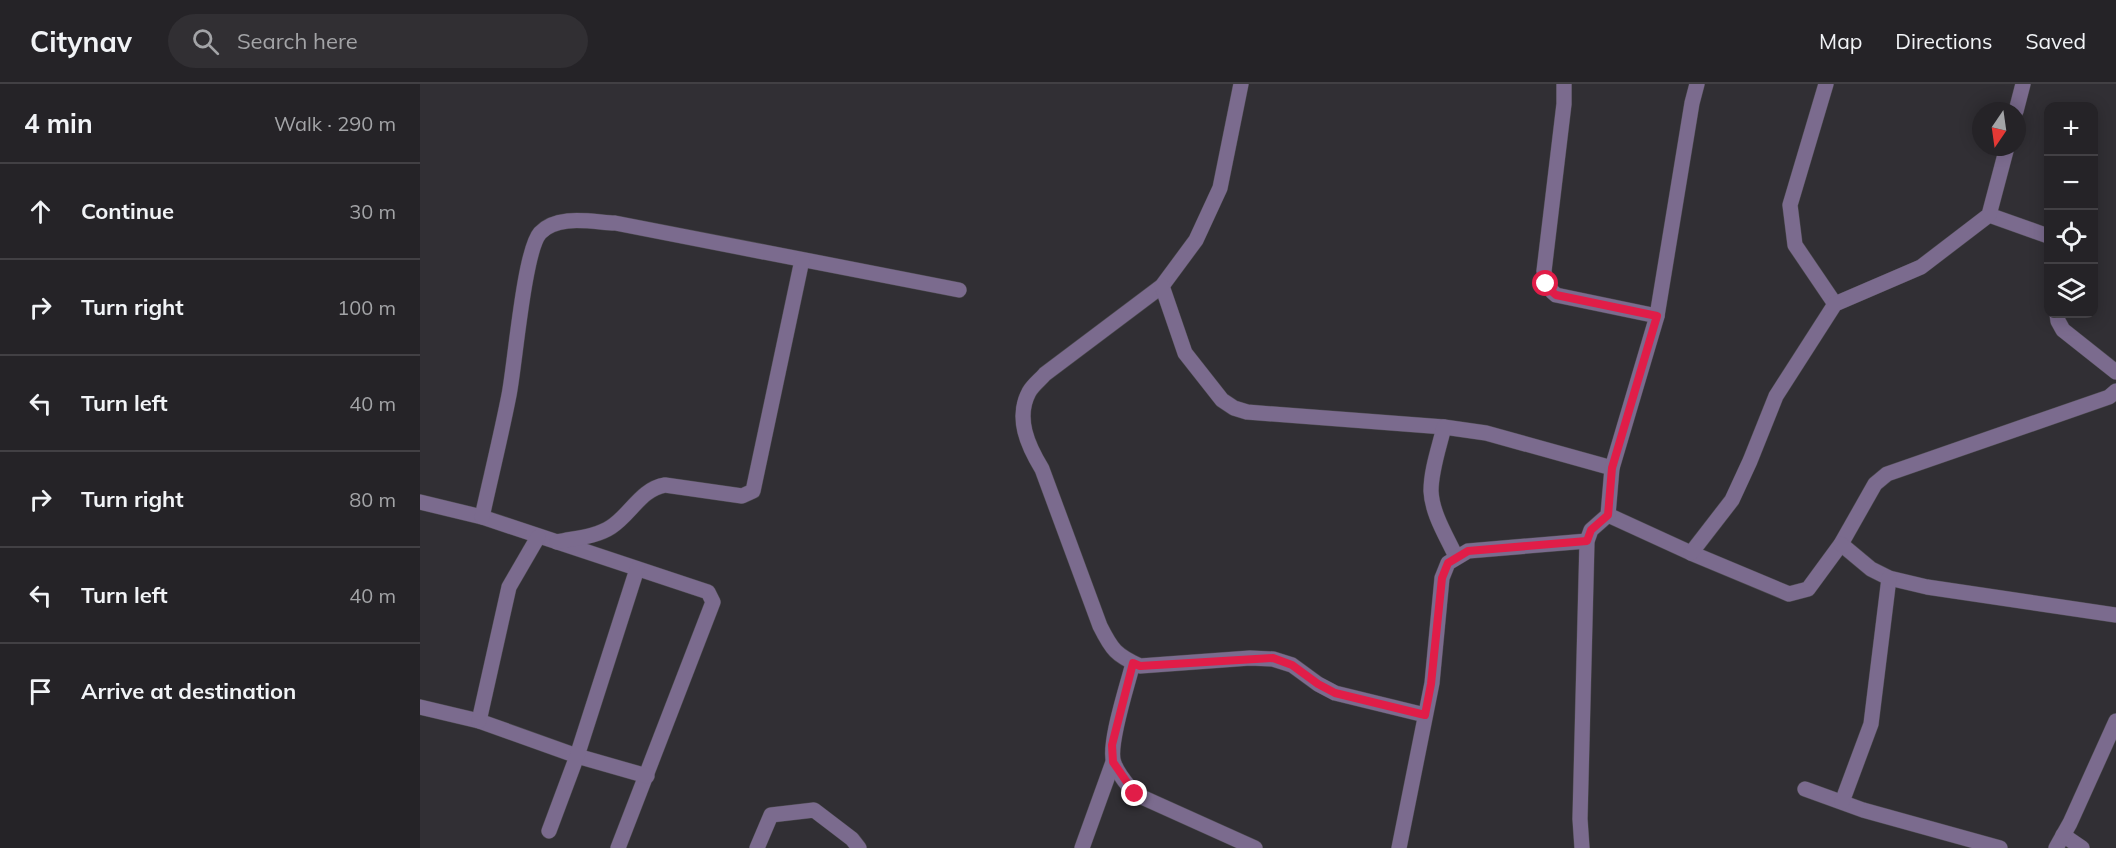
<!DOCTYPE html>
<html lang="en">
<head>
<meta charset="utf-8">
<style>
  body { margin:0; font-family:Mulish,sans-serif; background:#312f33; color:#f1f3f6 }
  .controls { position:absolute; right:18px; top:18px; display:grid; overflow:hidden; border-radius:12px; box-shadow:0 3px 15px #0003 }
  .controls button { width:54px; height:54px; display:grid; place-items:center; padding:0; border:0; border-bottom:2px solid #424044; background:#252327; color:#f1f3f6; font:30px sans-serif }
  .compass { position:absolute; left:1552px; top:18px; width:54px; height:54px; border-radius:50%; background:#252327; box-shadow:0 3px 15px #0003; rotate:193deg }
  .stop { position:absolute; width:18px; height:18px; margin:-14px; border:4px solid #e11d48; border-radius:50%; background:#fff }
  .stop.end { background:#e11d48; border-color:#fff; box-shadow:0 2px 6px #0008 }
  .list { margin:0; padding:0; list-style:none }
  h2 { display:flex; justify-content:space-between; align-items:center; height:78px; margin:0; padding:0 24px; font-size:26px }
  h2 small { font-size:20px; font-weight:400; color:#a3a4a7 }
  .list li { display:grid; grid-template-columns:39px 1fr auto; gap:18px; align-items:center; box-sizing:border-box; height:96px; padding:0 24px; border-top:2px solid #424044 }
  .list b { display:block; font-size:22px; white-space:nowrap }
  .list em { font-size:20px; font-style:normal; color:#a3a4a7 }
  .icon { flex:none; width:33px; height:33px; fill:none; stroke:currentColor; stroke-width:2; stroke-linecap:round; stroke-linejoin:round }
  .map { position:relative; flex:none; width:1696px; height:764px; overflow:hidden }
  header { display:flex; align-items:center; gap:36px; box-sizing:border-box; height:84px; padding:0 30px; background:#252327; border-bottom:2px solid #424044 }
  header strong { font-size:28px }
  nav { display:flex; gap:33px; margin-inline-start:auto; font-size:21px }
  .search { width:420px; height:54px; background:#312f33; display:flex; align-items:center; gap:15px; box-sizing:border-box; padding:0 21px; border-radius:33px; color:#a3a4a7; font-size:22px }
  main { display:flex }
  aside { flex:1; background:#252327 }
  .map>svg:first-child { display:block }
  .lines { fill:none; stroke-linecap:round; stroke-linejoin:round }
  .street-casing { stroke:#4c4a4f; stroke-width:16 }
  .street { stroke:#7b6b8e; stroke-width:15 }
  .route { stroke:#e11d48; stroke-width:8 }
</style>
</head>
<body>
<header>
<strong>Citynav</strong>
<div class="search"><svg class="icon" aria-label="search" viewBox="0 0 24 24"><circle cx="10" cy="10" r="6"/><path d="M15 15l6 6"/></svg>Search here</div>
<nav><a>Map</a><a>Directions</a><a>Saved</a></nav>
</header>
<main>
<aside>
<h2>4 min<small>Walk · 290 m</small></h2>
<ul class="list">
<li><svg class="icon" aria-label="ahead" viewBox="0 0 24 24"><path d="M12 20V5M6 11l6-6 6 6"/></svg><div><b>Continue</b></div><em>30 m</em></li>
<li><svg class="icon" aria-label="right" viewBox="0 0 24 24"><path d="M7 20v-9h11M14 6l5 5-5 5"/></svg><div><b>Turn right</b></div><em>100 m</em></li>
<li><svg class="icon" aria-label="left" viewBox="0 0 24 24"><path d="M17 20v-9H6M10 6l-5 5 5 5"/></svg><div><b>Turn left</b></div><em>40 m</em></li>
<li><svg class="icon" aria-label="right" viewBox="0 0 24 24"><path d="M7 20v-9h11M14 6l5 5-5 5"/></svg><div><b>Turn right</b></div><em>80 m</em></li>
<li><svg class="icon" aria-label="left" viewBox="0 0 24 24"><path d="M17 20v-9H6M10 6l-5 5 5 5"/></svg><div><b>Turn left</b></div><em>40 m</em></li>
<li><svg class="icon" aria-label="arrive" viewBox="0 0 24 24"><path d="M6 21V4h12l-3 4 3 4H6"/></svg><div><b>Arrive at destination</b></div></li>
</ul>
</aside>
<div class="map">
<svg width="1696" height="764" viewBox="0 0 1696 764">
  <rect width="100%" height="100%" fill="#312f34"/>
  <g class="lines">
    <defs>
      <g id="street">
        <path d="M821 0 800 104 776 156 742 202 625 290C620 296 613 301 609 308 595 334 608 362 622 385L680 542C692 566 696 571 720 582L830 574 853 575 872 581 898 600 915 609 1005 631"/>
        <path d="M1144 0V20L1124 187C1126 198 1127 204 1136 211L1237 232"/>
        <polyline points="1406,0 1370,121 1375,161 1415,220"/>
        <polyline points="1596,27 1603,0"/>
        <polyline points="1569,131 1628,152"/>
        <polyline points="742,202 765,269 802,316 814,324 827,328 1024,343 1066,349 1192,384"/>
        <polyline points="1637,230 1638,237 1643,246 1696,288"/>
        <path d="M1024 343C1019 364 1011 386 1011 407 1012 430 1027 453 1036 473"/>
        <polyline points="0,418 62,433 288,508 293,518 198,764"/>
        <polyline points="1188,431 1271,469 1369,510 1388,505 1421,460 1455,400 1467,390 1689,313 1696,307"/>
        <path d="M62 433C71 392 81 352 89 311 95 281 104 167 120 149 137 130 172 138 195 139L539 206"/>
        <path d="M137 458C154 454 176 453 191 443 211 430 221 405 245 401L322 412 333 407 382 176"/>
        <polyline points="1421,460 1451,485 1469,494 1507,503 1696,531"/>
        <polyline points="1271,469 1312,416 1330,377 1356,312 1415,220 1501,183 1569,131 1587,63"/>
        <path d="M713 579C708 600 687 662 694 679 698 691 708 701 715 710L835 764"/>
        <polyline points="0,623 59,637 157,672 227,692"/>
        <polyline points="59,637 89,503 118,453"/>
        <polyline points="1385,705 1443,726 1580,764"/>
        <polyline points="1422,718 1451,640 1469,494"/>
        <polyline points="129,747 157,672 217,485"/>
        <polyline points="1643,751 1662,764"/>
        <polyline points="337,764 351,731 394,726 432,755 439,764"/>
        <polyline points="662,764 693,678"/>
        <polyline points="979,764 1012,599 1022,494 1028,479 1048,467 1167,457"/>
        <polyline points="1162,764 1160,735 1167,457 1171,446 1188,431 1192,384 1237,232 1272,19 1277,0"/>
        <polyline points="1636,764 1650,739 1696,637"/>
      </g>
    </defs>
    <use href="#street" class="street-casing"/>
    <use href="#street" class="street"/>
  </g>
  <g class="lines">
    <polyline class="route" points="715,710 693,678 692,661 713,579 720,582 853,574 872,581 898,600 915,609 1005,631 1011,600 1022,494 1028,479 1048,467 1167,457 1171,446 1188,431 1192,384 1237,232 1136,211 1130,206 1126,200"/>
  </g>
</svg>
<div class="controls">
<button>+</button>
<button>−</button>
<button><svg class="icon" aria-label="locate" viewBox="0 0 24 24"><circle cx="12" cy="12" r="6"/><path d="M12 2v4M12 18v4M2 12h4M18 12h4"/></svg></button>
<button><svg class="icon" aria-label="layers" viewBox="0 0 24 24"><path d="M12 4l9 5-9 5-9-5zM3 14l9 5 9-5"/></svg></button>
</div>
<svg class="compass" viewBox="-18 -18 36 36"><path d="M0-13l5 13h-10z" fill="#e53935"/><path d="M0 13l5-13h-10z" fill="#a3a4a7"/></svg>
<div class="stop" style="left:1126px;top:200px"></div>
<div class="stop end" style="left:715px;top:710px"></div>
</div>
</main>
</body>
</html>
